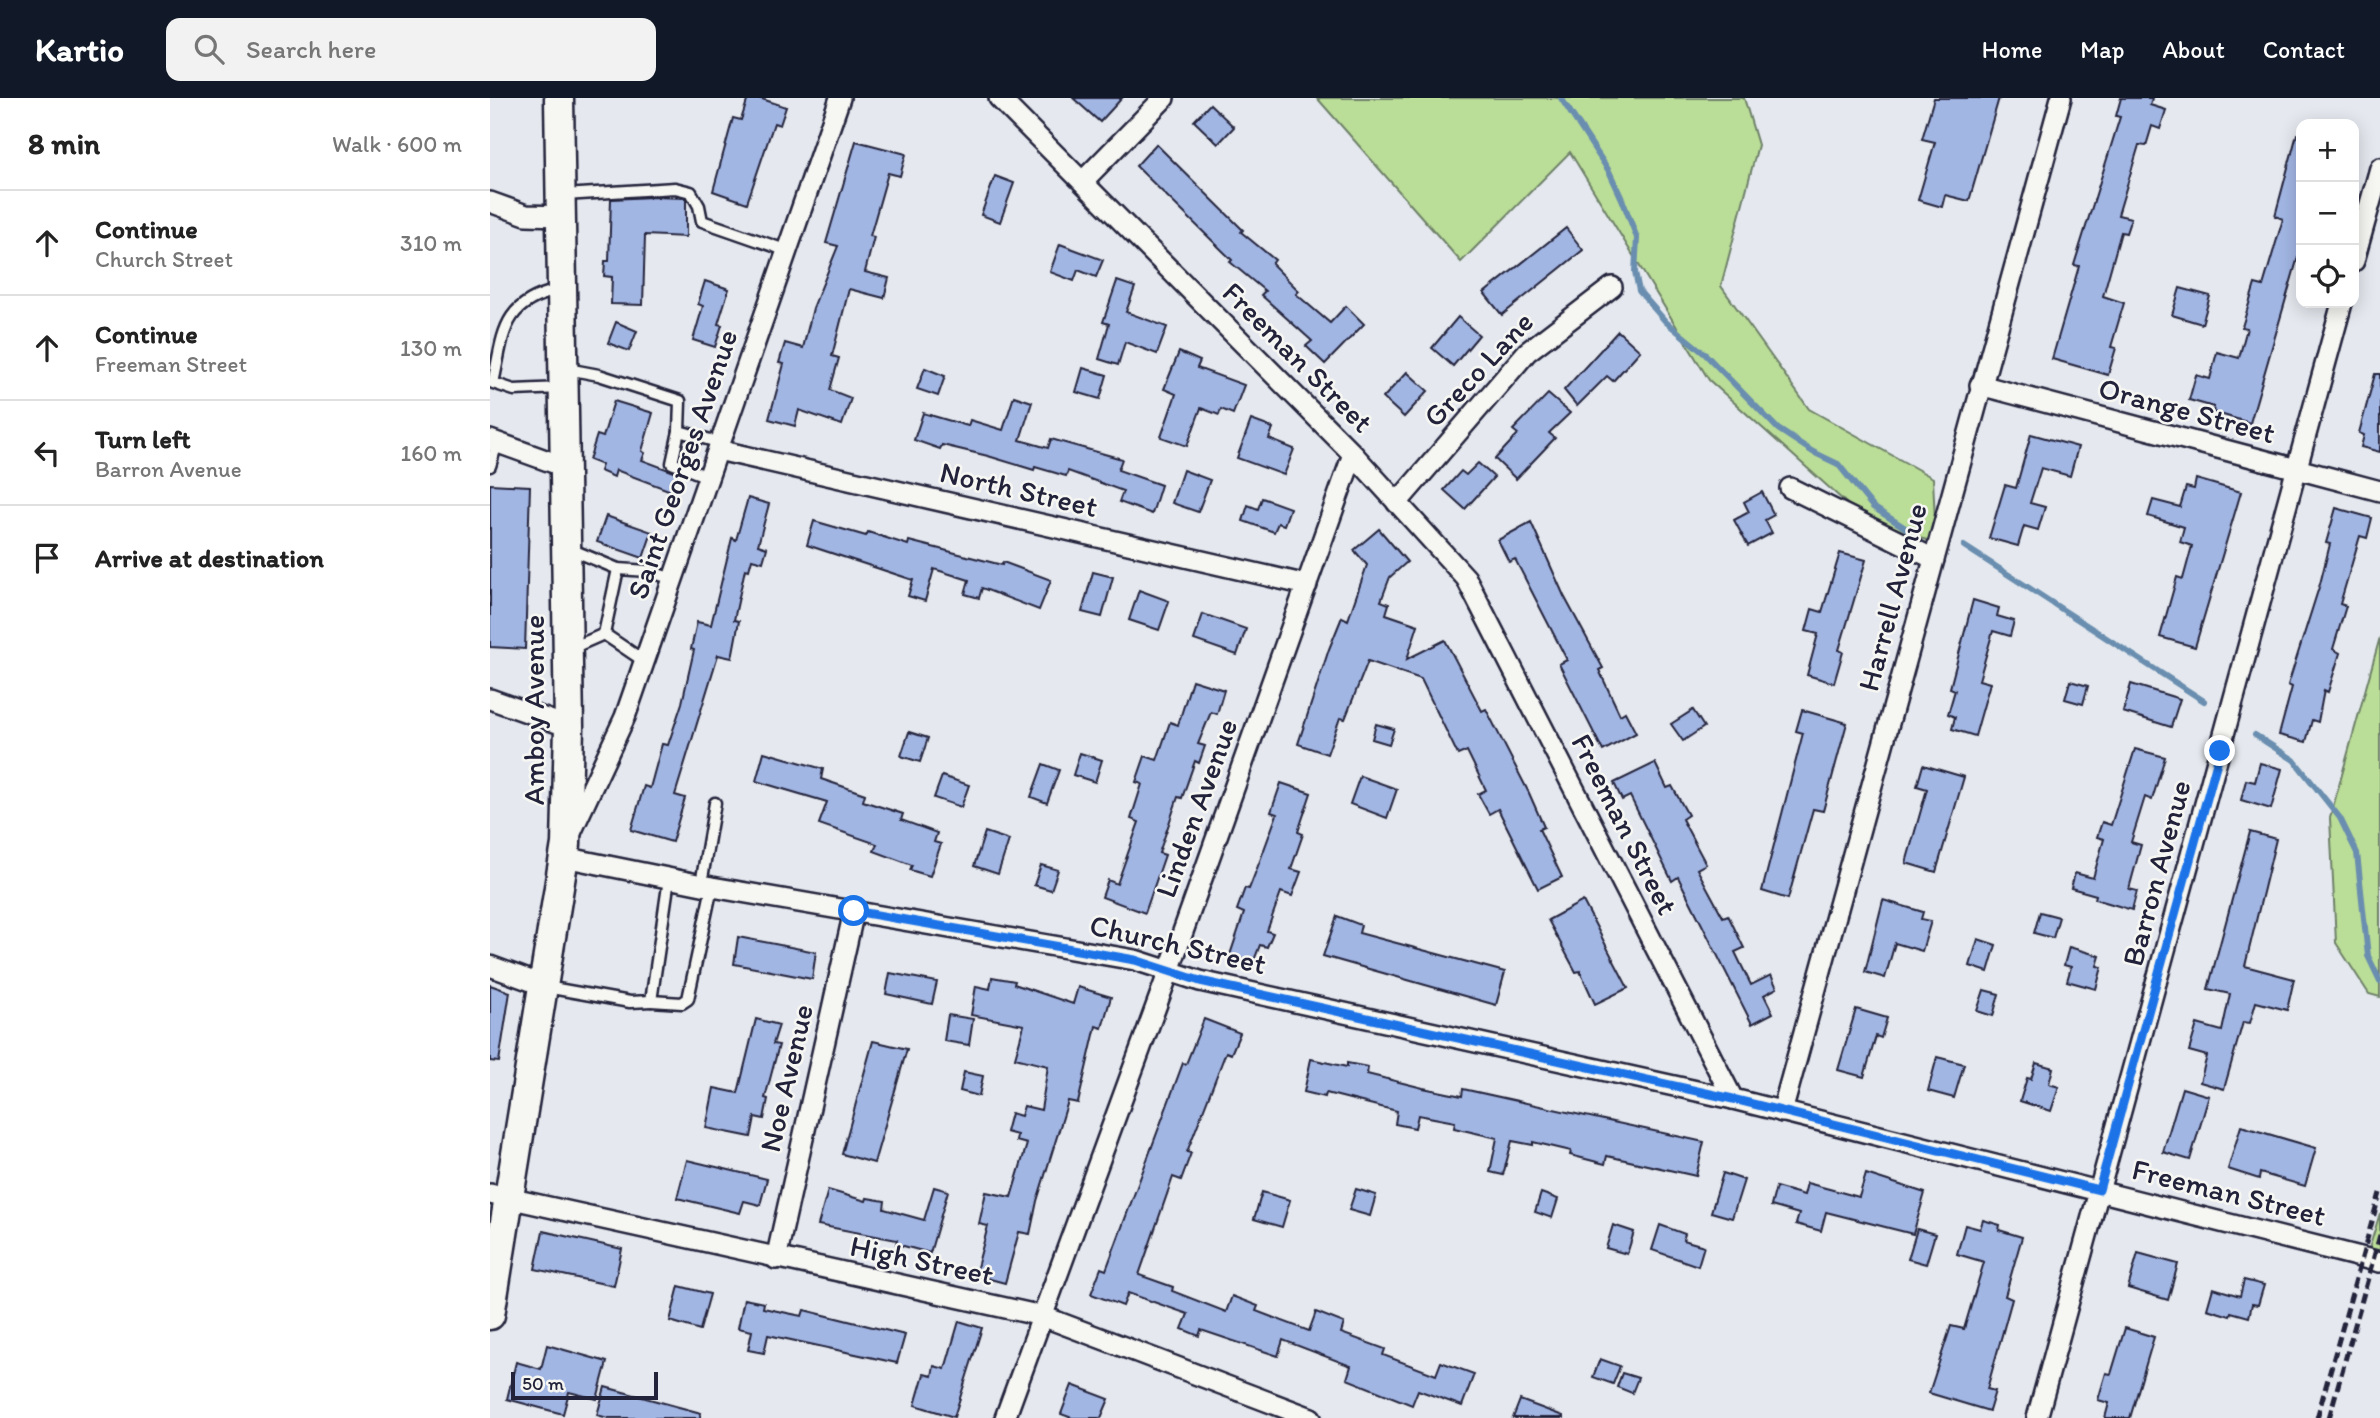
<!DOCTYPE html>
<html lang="en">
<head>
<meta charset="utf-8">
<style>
  body { margin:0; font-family:Itim,sans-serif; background:#f2f2f2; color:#222 }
  .controls { position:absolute; right:21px; top:21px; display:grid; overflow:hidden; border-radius:14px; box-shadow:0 4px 18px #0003 }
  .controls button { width:63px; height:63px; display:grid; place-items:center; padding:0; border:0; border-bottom:2px solid #e0e0e0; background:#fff; color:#222; font:35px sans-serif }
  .scale { position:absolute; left:21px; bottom:18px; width:147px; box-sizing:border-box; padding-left:7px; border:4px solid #22223b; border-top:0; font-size:19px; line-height:24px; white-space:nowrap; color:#22223b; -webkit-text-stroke:5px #f6f6f2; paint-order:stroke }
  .stop { position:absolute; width:21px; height:21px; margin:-16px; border:5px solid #1a73e8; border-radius:50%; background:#fff }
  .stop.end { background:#1a73e8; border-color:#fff; box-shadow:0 2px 7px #0008 }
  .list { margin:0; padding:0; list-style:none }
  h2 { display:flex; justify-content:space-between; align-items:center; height:91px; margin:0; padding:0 28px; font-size:30px }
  h2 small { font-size:23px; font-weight:400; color:#767676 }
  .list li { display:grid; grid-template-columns:46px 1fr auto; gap:21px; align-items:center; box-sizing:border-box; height:105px; padding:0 28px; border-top:2px solid #e0e0e0 }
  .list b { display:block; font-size:26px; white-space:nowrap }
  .list p { margin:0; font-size:23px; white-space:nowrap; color:#767676 }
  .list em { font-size:23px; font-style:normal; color:#767676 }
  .icon { flex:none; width:38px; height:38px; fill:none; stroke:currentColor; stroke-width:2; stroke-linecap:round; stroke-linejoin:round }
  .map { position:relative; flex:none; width:1890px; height:1320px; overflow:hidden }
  header { display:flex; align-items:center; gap:42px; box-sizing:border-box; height:98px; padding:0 35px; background:#111827; color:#fff }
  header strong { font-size:33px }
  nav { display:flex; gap:38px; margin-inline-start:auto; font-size:24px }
  .search { width:490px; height:63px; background:#f2f2f2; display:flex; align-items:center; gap:18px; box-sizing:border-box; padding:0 24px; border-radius:14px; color:#767676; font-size:26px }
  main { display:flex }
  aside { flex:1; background:#fff }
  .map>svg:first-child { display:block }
  .green { fill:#badd97; stroke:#6e8069; stroke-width:2 }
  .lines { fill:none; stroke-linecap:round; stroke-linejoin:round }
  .stream { stroke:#6b8eaf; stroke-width:6 }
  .building { fill:#a2b6e4; stroke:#22223b; stroke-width:2 }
  .service-casing { stroke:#22223b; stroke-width:15 }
  .minor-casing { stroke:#22223b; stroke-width:24 }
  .secondary-casing { stroke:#22223b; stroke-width:33 }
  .service { stroke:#f6f6f2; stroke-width:10 }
  .minor { stroke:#f6f6f2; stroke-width:19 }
  .secondary { stroke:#f6f6f2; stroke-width:28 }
  .rail { stroke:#22223b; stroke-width:5; stroke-dasharray:10 5; stroke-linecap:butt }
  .route { stroke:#1a73e8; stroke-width:9 }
  .labels { text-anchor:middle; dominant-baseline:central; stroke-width:5; stroke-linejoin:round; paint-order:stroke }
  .street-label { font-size:30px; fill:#22223b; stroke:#f6f6f2 }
</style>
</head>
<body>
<header>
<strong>Kartio</strong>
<div class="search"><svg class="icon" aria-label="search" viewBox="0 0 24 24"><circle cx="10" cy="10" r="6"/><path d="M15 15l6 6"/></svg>Search here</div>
<nav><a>Home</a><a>Map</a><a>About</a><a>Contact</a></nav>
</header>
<main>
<aside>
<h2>8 min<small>Walk · 600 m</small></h2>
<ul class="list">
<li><svg class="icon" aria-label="ahead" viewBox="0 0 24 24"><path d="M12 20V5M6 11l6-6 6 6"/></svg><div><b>Continue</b><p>Church Street</p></div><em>310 m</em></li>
<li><svg class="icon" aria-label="ahead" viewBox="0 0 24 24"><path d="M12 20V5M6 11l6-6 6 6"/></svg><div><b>Continue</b><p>Freeman Street</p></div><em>130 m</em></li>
<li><svg class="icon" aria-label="left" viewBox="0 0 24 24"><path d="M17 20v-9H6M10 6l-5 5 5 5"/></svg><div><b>Turn left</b><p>Barron Avenue</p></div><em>160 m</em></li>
<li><svg class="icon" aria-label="arrive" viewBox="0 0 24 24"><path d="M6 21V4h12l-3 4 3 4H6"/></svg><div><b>Arrive at destination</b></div></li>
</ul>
</aside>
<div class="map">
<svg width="1890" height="1320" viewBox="0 0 1890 1320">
  <rect width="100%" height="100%" fill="#e5e9ef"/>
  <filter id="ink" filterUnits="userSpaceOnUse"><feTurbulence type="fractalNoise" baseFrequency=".0143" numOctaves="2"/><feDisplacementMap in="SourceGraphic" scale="14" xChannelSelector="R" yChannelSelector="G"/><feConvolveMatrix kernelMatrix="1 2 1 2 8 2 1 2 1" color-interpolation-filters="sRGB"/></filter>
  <g filter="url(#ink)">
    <g class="green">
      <polygon points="827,0 1254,0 1268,47 1231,188 1319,311 1443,380 1446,444 1383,429 1219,282 1080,54 971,164"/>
      <polygon points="1890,539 1890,899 1879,896 1846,845 1840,720"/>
      <polygon points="1890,1115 1890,1166 1876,1161"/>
    </g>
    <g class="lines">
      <g class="stream">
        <polyline points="1071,0 1119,73 1132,101 1147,140 1145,174 1149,193 1176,224 1215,256 1288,331 1323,354 1348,366 1383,409 1420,433"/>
        <polyline points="1474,448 1714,603"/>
        <polyline points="1765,637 1804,662 1850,720 1867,755 1878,858 1890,883"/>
      </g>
    </g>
    <g class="building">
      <polygon points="258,0 269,0 296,9 290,27 284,25 257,105 223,93 243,20 251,22"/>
      <polygon points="583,0 632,0 610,24"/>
      <polygon points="1444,0 1509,0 1479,103 1455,97 1452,109 1428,102 1445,44 1432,41"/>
      <polygon points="1631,0 1662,0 1660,7 1676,12 1670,31 1662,28 1656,48 1649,47 1628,117 1641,120 1636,135 1631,134 1613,198 1634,205 1621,249 1626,250 1618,277 1562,261 1589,168 1584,167 1630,19 1626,18"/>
      <polygon points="720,6 744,29 728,46 704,23"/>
      <polygon points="1807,36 1811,36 1811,160 1808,159 1760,325 1723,314 1724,309 1699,302 1706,277 1720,281 1727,254 1749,260 1757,230 1752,229 1765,186 1773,188 1793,121 1785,118"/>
      <polygon points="366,43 416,56 410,78 398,75 380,138 384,139 375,174 399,180 394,200 359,191 342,258 349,260 340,292 361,300 352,327 309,312 305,328 279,321 294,266 289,265 295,245 313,250 323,210 348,148 336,145"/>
      <polygon points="666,46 753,132 751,134 785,162 782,166 809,193 806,196 840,225 856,208 874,226 835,266 816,248 822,243 771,197 775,193 740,164 742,162 646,68"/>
      <polygon points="505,78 524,85 510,124 491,117"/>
      <polygon points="162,99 196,100 196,139 155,137 153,207 121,206 122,179 114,178 115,163 119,163 121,101"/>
      <polygon points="1076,130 1093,152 1012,217 994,195"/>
      <polygon points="570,146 613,162 606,179 588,172 584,183 560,174"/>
      <polygon points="215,183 239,191 228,226 232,227 225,249 203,242 213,208 208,206"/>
      <polygon points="627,183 645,189 636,214 677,229 667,256 635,244 628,267 609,261 619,226 613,224"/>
      <polygon points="1690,190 1720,198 1712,226 1682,217"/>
      <polygon points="968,219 989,237 963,268 942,250"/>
      <polygon points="126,224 147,233 139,253 118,245"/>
      <polygon points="1128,233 1150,253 1123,283 1117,278 1087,308 1074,292"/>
      <polygon points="689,254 710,263 707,270 754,287 743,316 731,311 729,317 711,310 697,348 671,339 686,296 674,291"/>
      <polygon points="435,270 455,278 448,298 427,291"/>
      <polygon points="593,270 617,277 610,301 586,294"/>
      <polygon points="917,274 938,293 914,319 893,300"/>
      <polygon points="1885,276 1890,276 1890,354 1871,349 1874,337 1869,335"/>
      <polygon points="1058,296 1080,315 1059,335 1065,340 1026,381 1005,361 1028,336 1023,332"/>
      <polygon points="524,298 542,304 530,342 558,350 561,341 632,361 628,372 671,387 662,416 629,404 633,393 578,373 576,378 545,369 544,372 498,358 452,347 450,351 424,342 433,315 478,328 480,322 513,332"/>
      <polygon points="124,303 163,315 152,353 155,355 152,362 187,375 181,393 126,372 124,379 110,373 112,367 99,362 107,337 113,339"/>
      <polygon points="761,322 783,330 779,341 804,351 794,377 747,360"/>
      <polygon points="1541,336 1588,349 1580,378 1551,370 1540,405 1555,409 1548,432 1534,428 1528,448 1499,440 1515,387 1526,390"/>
      <polygon points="988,365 1004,379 975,411 954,392 971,373 976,377"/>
      <polygon points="693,372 720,382 708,414 682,405"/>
      <polygon points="1706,381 1751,394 1705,549 1670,539 1687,479 1693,481 1702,448 1690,444 1694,429 1658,418 1663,402 1690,409 1696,389 1704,391"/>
      <polygon points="0,386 40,388 35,551 0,549"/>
      <polygon points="1272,394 1284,417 1275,422 1282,435 1258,448 1244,422 1259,414 1254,404"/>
      <polygon points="258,400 279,406 268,447 277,450 273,464 262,461 259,472 255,471 244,522 249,523 242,560 228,557 185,697 195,700 182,744 141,732 154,688 160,690 172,646 178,647 192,605 204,552 201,551 207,524 221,527 242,440 246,442"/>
      <polygon points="772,400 800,410 794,427 788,425 784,434 753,423 758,407 768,411"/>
      <polygon points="1846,410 1882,420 1877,440 1870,438 1850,506 1856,508 1843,551 1850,555 1838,594 1834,592 1828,624 1822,622 1816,644 1789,637 1802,589 1798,587 1830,486 1840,446 1836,445"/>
      <polygon points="116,418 162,434 153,460 107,444"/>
      <polygon points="324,423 376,438 378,434 418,447 419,443 512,467 513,464 561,482 549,512 492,490 489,500 475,496 479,482 444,471 435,503 418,498 423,482 317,447"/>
      <polygon points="1041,424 1074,498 1113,570 1109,572 1130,617 1135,614 1146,635 1113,653 1069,566 1077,562 1025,461 1019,464 1008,442"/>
      <polygon points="889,431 917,464 900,479 891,503 899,506 896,516 928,527 917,561 955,542 992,613 996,611 1039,695 1054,729 1049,731 1072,779 1048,791 1008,711 999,716 988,696 996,692 977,653 968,657 931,581 878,563 855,621 850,620 837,656 808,646 839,551 852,519 858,522 877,467 864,452"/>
      <polygon points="1350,455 1376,462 1349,552 1353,554 1344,585 1317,577 1328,536 1316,533 1322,511 1332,514"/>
      <polygon points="603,474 623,479 612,519 592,514"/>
      <polygon points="649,492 679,503 669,532 639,522"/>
      <polygon points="1483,502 1509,510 1507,518 1524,523 1520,538 1503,533 1489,582 1500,585 1485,638 1462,631 1465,619 1458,616 1465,592 1460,590"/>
      <polygon points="713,516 756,531 747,557 704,542"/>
      <polygon points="702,582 734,592 727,616 721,614 708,646 715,648 709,665 705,663 692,700 688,699 669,755 675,757 655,815 612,799 618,782 627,786 649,724 641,721 652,686 646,684 655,658 667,662 680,624 688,627"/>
      <polygon points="1580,583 1598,588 1593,606 1575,601"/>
      <polygon points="1641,586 1690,601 1681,629 1633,614"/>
      <polygon points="1203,612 1214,629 1193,643 1181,626"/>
      <polygon points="1312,612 1357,625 1333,713 1323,711 1298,801 1272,793 1313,635 1306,633"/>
      <polygon points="886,626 904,631 899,646 882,641"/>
      <polygon points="419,634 438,640 430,664 411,658"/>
      <polygon points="1645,651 1675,659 1662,702 1655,699 1641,744 1651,747 1639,791 1647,793 1642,812 1605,801 1606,797 1581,790 1585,775 1603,780 1614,741 1607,739 1612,724 1621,727"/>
      <polygon points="274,654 333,671 331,681 375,696 373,703 413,716 411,722 447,735 444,744 451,746 440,778 420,772 422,767 384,753 387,746 329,726 337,704 266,683"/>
      <polygon points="590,655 612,662 605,684 583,677"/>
      <polygon points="1165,665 1177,690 1182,688 1198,717 1192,721 1216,766 1207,771 1233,819 1238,817 1254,850 1245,854 1261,887 1281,877 1287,890 1274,897 1283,915 1262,926 1188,779 1182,783 1140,698 1132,702 1124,685"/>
      <polygon points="1770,665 1792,671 1781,711 1751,702 1756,682 1765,684"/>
      <polygon points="553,666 569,672 557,705 541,699"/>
      <polygon points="1433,667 1474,679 1446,774 1416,765 1437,691 1427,688"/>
      <polygon points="452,678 479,687 471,709 444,700"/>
      <polygon points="870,678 907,691 897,720 860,706"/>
      <polygon points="791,685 821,695 808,734 813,736 801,771 811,774 802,798 791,794 777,833 783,835 777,849 770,847 763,865 740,857 754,815 747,812 755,790 759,791 771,760 787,716 781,714"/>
      <polygon points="495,734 519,742 508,776 484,768"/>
      <polygon points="1760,734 1786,741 1755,868 1804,881 1797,912 1766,904 1760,925 1753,924 1734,991 1710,984 1717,958 1699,953 1707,926 1732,933 1740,896 1718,891"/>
      <polygon points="551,767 568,772 561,792 544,787"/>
      <polygon points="1393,802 1433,814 1431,821 1441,823 1432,853 1405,845 1395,880 1375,874"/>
      <polygon points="1093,803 1138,890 1105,906 1090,873 1086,874 1058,822"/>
      <polygon points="1550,814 1569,819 1563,840 1544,835"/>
      <polygon points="847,818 871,827 869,835 1015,874 1006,907 833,858"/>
      <polygon points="248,839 326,854 322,881 244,866"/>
      <polygon points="1488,841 1506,847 1498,874 1480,868"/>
      <polygon points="1579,849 1610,858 1607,868 1612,869 1606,891 1577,883 1581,869 1574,867"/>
      <polygon points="400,875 447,884 442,906 396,896"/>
      <polygon points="502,879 525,883 524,886 583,906 588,889 621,899 612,930 606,928 588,1005 578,1003 547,1103 540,1136 529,1134 515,1185 485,1177 498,1128 489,1126 496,1094 521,1099 537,1046 526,1043 527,1037 516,1034 521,1015 531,1018 534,1008 551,1012 558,968 525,960 534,927 481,917 486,888 500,891"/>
      <polygon points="0,887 20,894 9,964 0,963"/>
      <polygon points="1494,892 1509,896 1503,918 1487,913"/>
      <polygon points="1366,911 1397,920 1391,940 1386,938 1374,979 1348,972"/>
      <polygon points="458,917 483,921 479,947 454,943"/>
      <polygon points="266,921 289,927 283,946 289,947 275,1000 278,1001 274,1021 265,1019 261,1039 216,1030 224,990 248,995"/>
      <polygon points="714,921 750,935 741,956 736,954 697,1054 701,1055 691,1082 683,1079 649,1177 683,1189 682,1193 736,1214 742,1198 768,1208 766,1213 819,1233 826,1214 854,1225 851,1235 895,1251 893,1257 946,1277 951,1264 984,1276 972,1308 928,1292 922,1307 857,1281 861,1268 793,1242 788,1258 711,1232 709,1238 692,1231 698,1216 638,1195 633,1208 601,1196 611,1170 616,1172 693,965 696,966"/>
      <polygon points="383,943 417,951 384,1065 352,1056"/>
      <polygon points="1447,959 1474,966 1464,1000 1438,993"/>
      <polygon points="821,961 857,969 857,965 878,969 877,976 933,990 972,998 973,991 1214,1044 1206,1078 1117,1058 1115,1066 1080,1057 1081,1053 1043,1044 1043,1047 1022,1043 1013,1077 1000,1074 1007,1040 964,1030 965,1024 928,1017 925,1030 905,1026 907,1013 836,995 835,999 814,994"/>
      <polygon points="1546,965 1563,970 1559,986 1569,989 1561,1013 1530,1003 1537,980 1541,981"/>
      <polygon points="474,974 493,978 489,998 470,993"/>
      <polygon points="1692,990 1719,998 1700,1062 1673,1054"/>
      <polygon points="1751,1028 1826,1050 1815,1088 1770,1075 1769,1081 1738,1071"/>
      <polygon points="197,1062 277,1081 270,1107 254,1103 250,1115 187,1100"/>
      <polygon points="1233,1075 1254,1082 1242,1120 1221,1114"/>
      <polygon points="1376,1076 1435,1095 1423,1136 1336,1114 1331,1133 1306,1126 1309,1116 1281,1108 1286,1089 1314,1097 1317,1085 1369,1099"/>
      <polygon points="444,1089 458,1093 440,1155 406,1146 407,1142 328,1127 338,1092 376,1103 377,1100 395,1103 394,1111 434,1122"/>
      <polygon points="866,1091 886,1097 880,1118 859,1112"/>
      <polygon points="772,1094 800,1102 792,1129 764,1121"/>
      <polygon points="1051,1095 1068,1101 1062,1120 1045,1114"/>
      <polygon points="1493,1122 1510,1127 1509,1132 1532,1139 1515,1198 1522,1201 1497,1291 1505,1293 1499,1313 1439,1295 1461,1228 1474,1231 1494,1164 1467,1156 1475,1127 1490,1131"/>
      <polygon points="1123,1127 1144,1134 1137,1156 1116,1150"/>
      <polygon points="1170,1127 1195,1136 1193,1142 1214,1148 1208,1168 1162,1152"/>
      <polygon points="1427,1131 1445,1136 1436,1166 1418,1161"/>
      <polygon points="53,1133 132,1151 124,1188 45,1171"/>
      <polygon points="1648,1155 1688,1166 1678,1202 1638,1190"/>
      <polygon points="1754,1182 1774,1187 1768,1207 1762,1206 1759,1219 1741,1214 1740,1218 1717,1211 1723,1190 1750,1198"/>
      <polygon points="189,1188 220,1196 210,1232 180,1223"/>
      <polygon points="254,1201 274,1205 273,1210 312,1218 314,1212 415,1237 407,1265 278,1237 274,1255 258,1252 262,1233 248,1230"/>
      <polygon points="469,1223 492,1230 464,1319 425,1307 434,1276 442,1278 444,1268 455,1271"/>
      <polygon points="1635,1230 1664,1239 1640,1320 1615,1320 1619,1305 1608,1302 1616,1275 1621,1276"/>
      <polygon points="57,1247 117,1264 107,1301 79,1294 73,1316 17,1301 26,1264 51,1271"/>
      <polygon points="1110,1261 1130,1268 1123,1286 1103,1279"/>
      <polygon points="1132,1275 1148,1280 1142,1295 1127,1289"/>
      <polygon points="582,1287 619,1301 611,1320 582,1320 571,1316"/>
      <polygon points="115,1289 211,1315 210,1320 118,1320 107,1317"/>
      <polygon points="1030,1302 1073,1318 1073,1320 1023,1320"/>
    </g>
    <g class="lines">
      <defs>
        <g id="service">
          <polyline points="74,97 185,90 201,94 209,108 212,123 298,153"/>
          <path d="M68 192C11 205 14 236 3 285L24 292 72 290"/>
          <polyline points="77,271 109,277 190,303 189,333 231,345"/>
          <polyline points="189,333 182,365 218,379"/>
          <polyline points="0,368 7,345"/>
          <polyline points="80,451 128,471 158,473 183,481"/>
          <polyline points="114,536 128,471"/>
          <polyline points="114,536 154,563"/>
          <polyline points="82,550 114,536"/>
          <polyline points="211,786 225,705"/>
          <polyline points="56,889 140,904 161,903 179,781"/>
          <polyline points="161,903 192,905 198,901 222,789"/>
        </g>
        <g id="minor">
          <polyline points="509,0 863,356 976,480 1243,1001 1890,1164"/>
          <polyline points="593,83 674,0"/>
          <polyline points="0,104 36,117 71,118"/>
          <polyline points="1864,163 1890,70"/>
          <polyline points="1490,287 1890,393"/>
          <polyline points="0,342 75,369"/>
          <polyline points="228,352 817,487"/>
          <polyline points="1300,390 1444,461"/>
          <polyline points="907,405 1037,254 1122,189"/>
          <polyline points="0,601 79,629"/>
          <polyline points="79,739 135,619 350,0"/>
          <polyline points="74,759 222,789 645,862 710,883 1243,1001"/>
          <polyline points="0,868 55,888"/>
          <polyline points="1292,1014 1571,0"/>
          <polyline points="0,1096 552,1218 821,1320"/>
          <polyline points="286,1161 364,813"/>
          <polyline points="515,1320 679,873 863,356"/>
          <polyline points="1547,1320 1852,205"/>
        </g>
        <polyline id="secondary" points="0,1217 76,746 79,629 69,0"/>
      </defs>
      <use href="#service" class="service-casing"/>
      <use href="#minor" class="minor-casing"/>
      <use href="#secondary" class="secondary-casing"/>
      <use href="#service" class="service"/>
      <use href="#minor" class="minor"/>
      <use href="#secondary" class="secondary"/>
      <g class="rail">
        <polyline points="1827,1320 1890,1095"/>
        <polyline points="1839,1320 1890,1137"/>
      </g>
    </g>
  </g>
  <g class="lines" filter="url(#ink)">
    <polyline class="route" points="364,813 645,862 710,883 1243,1001 1609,1092 1730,653"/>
  </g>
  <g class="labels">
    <g class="street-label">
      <text transform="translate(808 259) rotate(45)">Freeman Street</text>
      <text transform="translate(988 271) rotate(-47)">Greco Lane</text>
      <text transform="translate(1697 312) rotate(15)">Orange Street</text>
      <text transform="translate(192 366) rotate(-71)">Saint Georges Avenue</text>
      <text transform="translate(529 391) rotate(13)">North Street</text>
      <text transform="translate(1402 499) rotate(-75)">Harrell Avenue</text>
      <text transform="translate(43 612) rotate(-90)">Amboy Avenue</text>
      <text transform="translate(706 710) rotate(-70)">Linden Avenue</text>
      <text transform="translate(1135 726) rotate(63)">Freeman Street</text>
      <text transform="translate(1666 775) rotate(-75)">Barron Avenue</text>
      <text transform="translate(688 846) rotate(13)">Church Street</text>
      <text transform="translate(296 980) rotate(-77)">Noe Avenue</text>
      <text transform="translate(1739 1094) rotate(14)">Freeman Street</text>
      <text transform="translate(432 1162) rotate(12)">High Street</text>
    </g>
  </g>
</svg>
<div class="controls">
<button>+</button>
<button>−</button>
<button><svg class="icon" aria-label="locate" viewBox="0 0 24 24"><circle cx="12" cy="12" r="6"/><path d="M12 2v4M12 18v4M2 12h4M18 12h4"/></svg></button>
</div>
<div class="scale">50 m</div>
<div class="stop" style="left:364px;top:813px"></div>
<div class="stop end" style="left:1730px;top:653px"></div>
</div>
</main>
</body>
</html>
